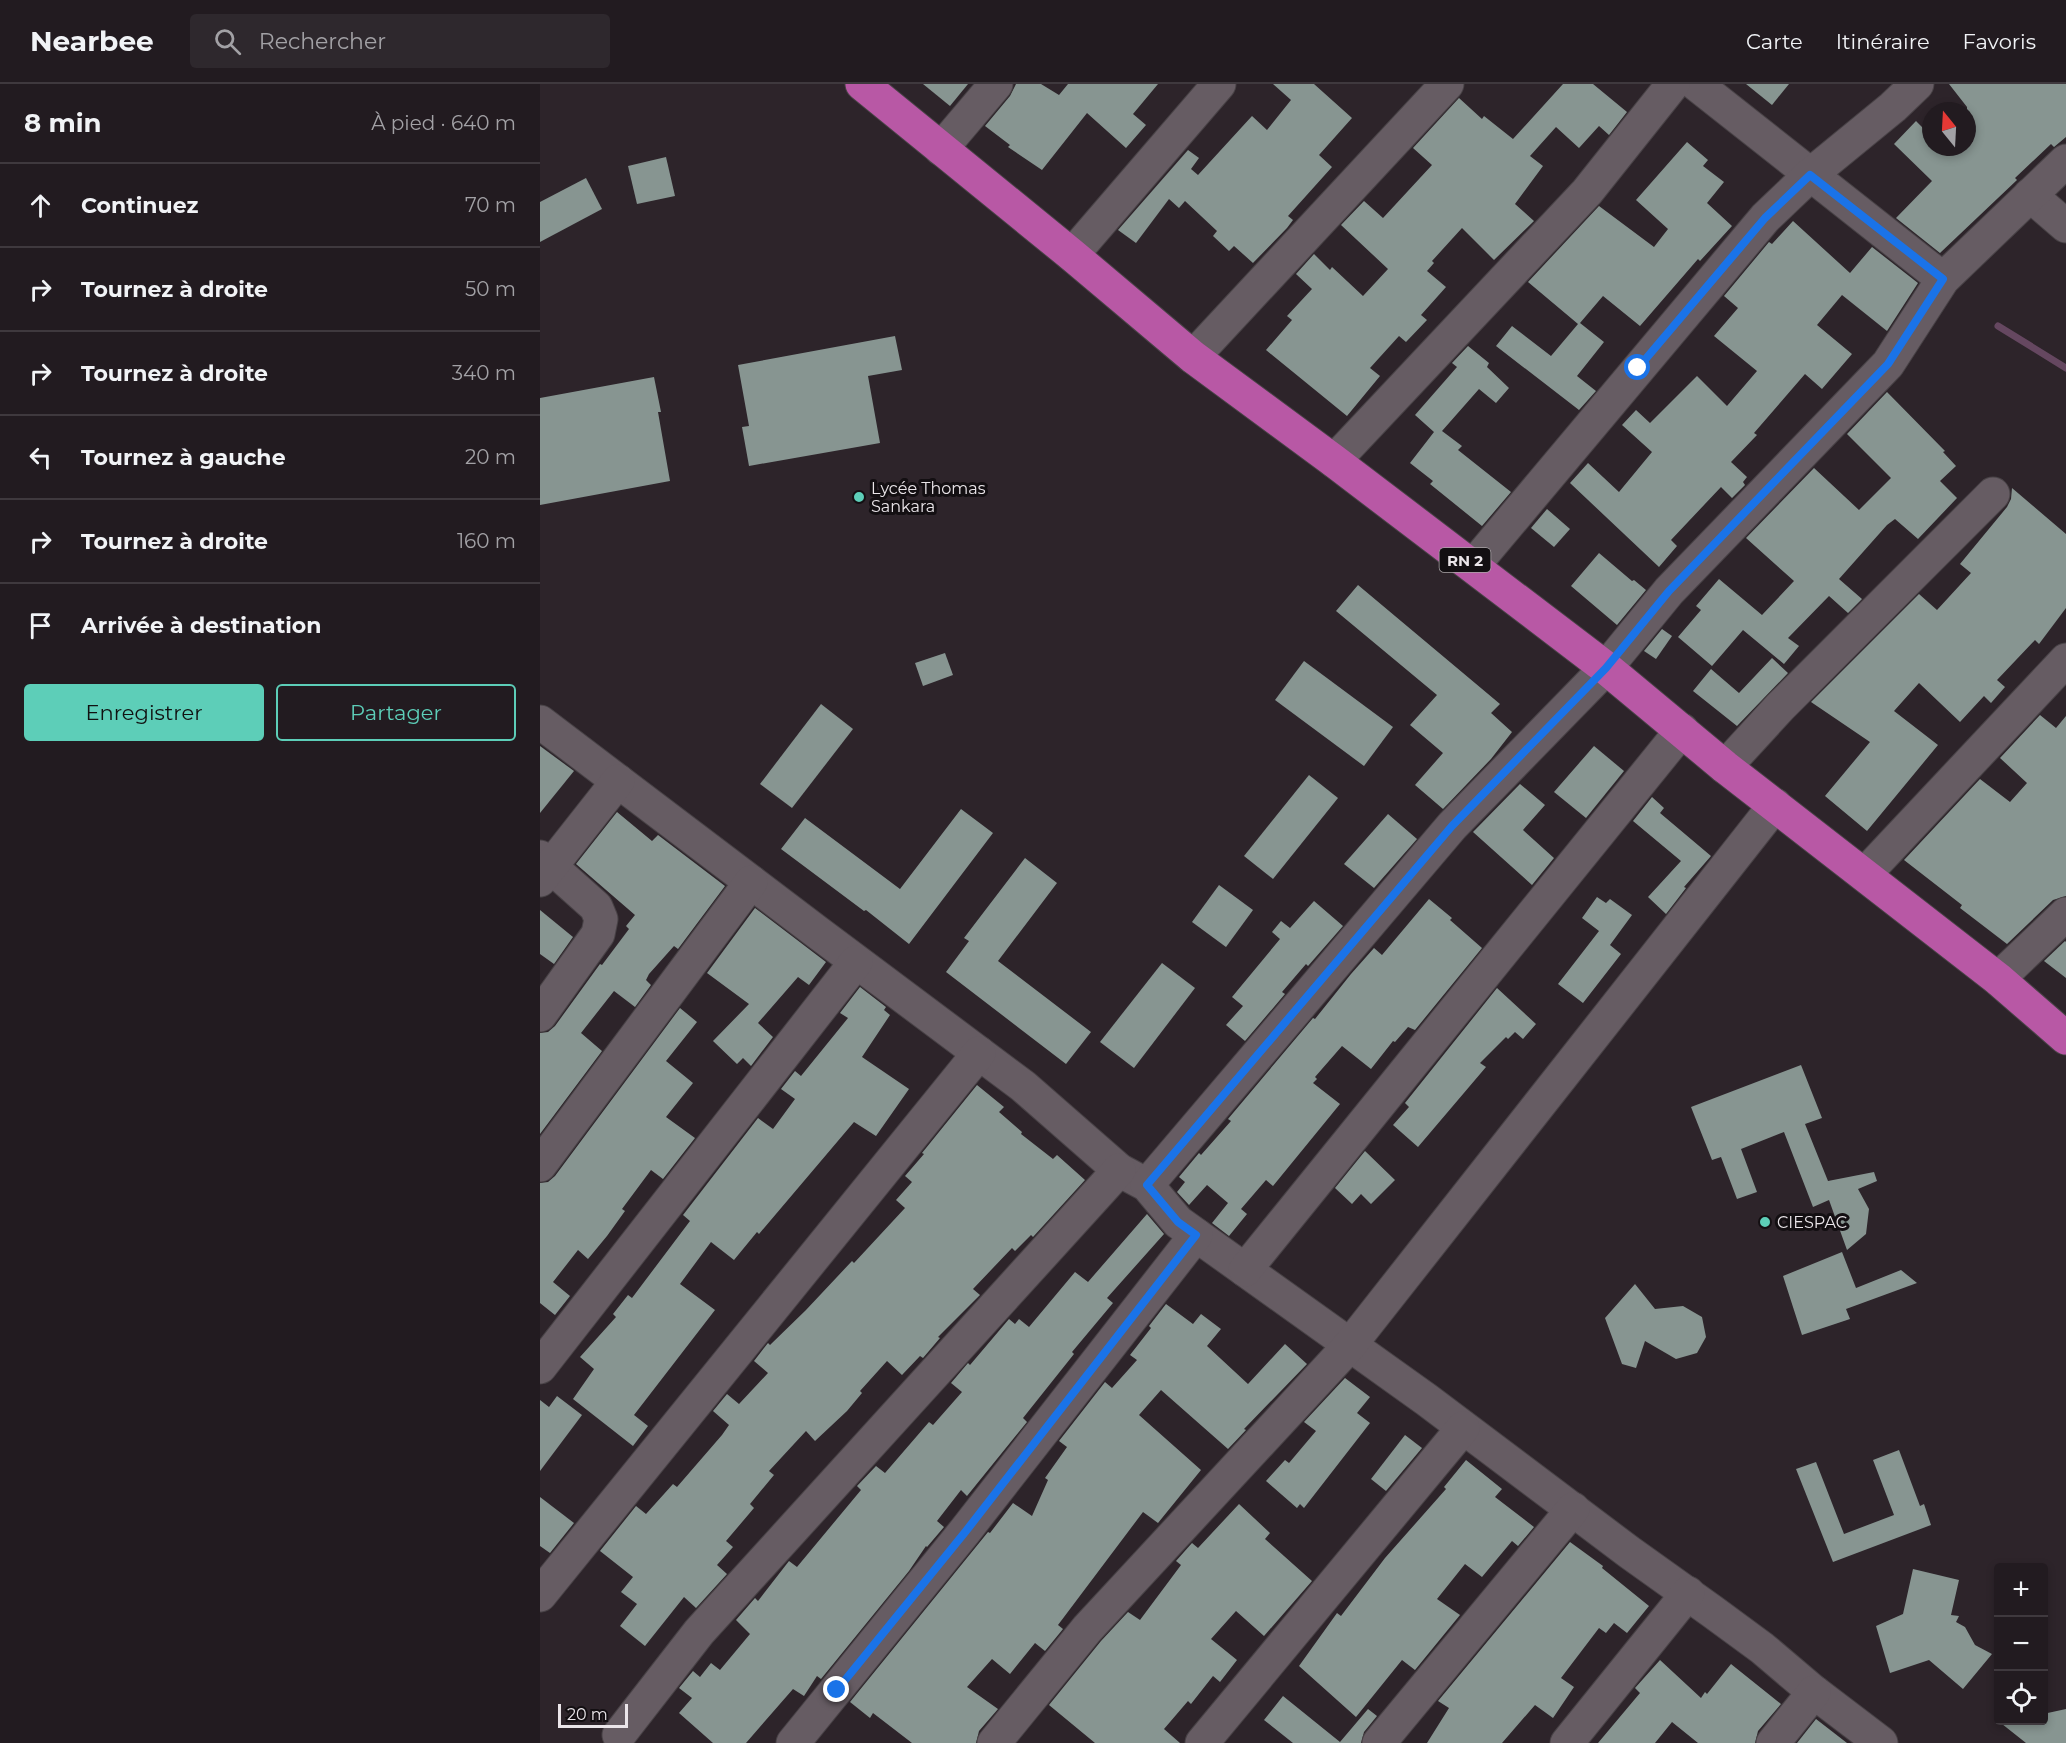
<!DOCTYPE html>
<html lang="fr">
<head>
<meta charset="utf-8">
<style>
  body { margin:0; font-family:Montserrat,sans-serif; background:#2e282d; color:#f1f3f6 }
  .controls { position:absolute; right:18px; bottom:18px; display:grid; overflow:hidden; border-radius:6px; box-shadow:0 3px 9px #0003 }
  .controls button { width:54px; height:54px; display:grid; place-items:center; padding:0; border:0; border-bottom:2px solid #3f393e; background:#221b20; color:#f1f3f6; font:30px sans-serif }
  .compass { position:absolute; left:1382px; top:18px; width:54px; height:54px; border-radius:50%; background:#221b20; box-shadow:0 3px 9px #0003; rotate:342deg }
  .scale { position:absolute; left:18px; bottom:15px; width:70px; box-sizing:border-box; padding-left:6px; border:3px solid #eae5e9; border-top:0; font-size:16px; line-height:21px; white-space:nowrap; color:#eae5e9; -webkit-text-stroke:4px #130f12; paint-order:stroke }
  .stop { position:absolute; width:18px; height:18px; margin:-14px; border:4px solid #1a73e8; border-radius:50%; background:#fff }
  .stop.end { background:#1a73e8; border-color:#fff; box-shadow:0 2px 6px #0008 }
  .list { margin:0; padding:0; list-style:none }
  h2 { display:flex; justify-content:space-between; align-items:center; height:78px; margin:0; padding:0 24px; font-size:26px }
  h2 small { font-size:20px; font-weight:400; color:#a2a1a5 }
  .list li { display:grid; grid-template-columns:39px 1fr auto; gap:18px; align-items:center; box-sizing:border-box; height:84px; padding:0 24px; border-top:2px solid #3f393e }
  .list b { display:block; font-size:22px; white-space:nowrap }
  .list em { font-size:20px; font-style:normal; color:#a2a1a5 }
  .actions { display:flex; gap:12px; padding:18px 24px }
  .actions a { flex:1; padding:14px 0; border:2px solid #5dceb8; border-radius:6px; text-align:center; font-size:21px; color:#5dceb8 }
  .actions .main { background:#5dceb8; color:#111 }
  .icon { flex:none; width:33px; height:33px; fill:none; stroke:currentColor; stroke-width:2; stroke-linecap:round; stroke-linejoin:round }
  .map { position:relative; flex:none; width:1526px; height:1659px; overflow:hidden }
  header { display:flex; align-items:center; gap:36px; box-sizing:border-box; height:84px; padding:0 30px; background:#221b20; border-bottom:2px solid #3f393e }
  header strong { font-size:28px }
  nav { display:flex; gap:33px; margin-inline-start:auto; font-size:21px }
  .search { width:420px; height:54px; background:#2e282d; display:flex; align-items:center; gap:15px; box-sizing:border-box; padding:0 21px; border-radius:6px; color:#a2a1a5; font-size:22px }
  main { display:flex }
  aside { flex:1; background:#221b20 }
  .map>svg:first-child { display:block }
  .lines { fill:none; stroke-linecap:round; stroke-linejoin:round }
  .stream { stroke:#654760; stroke-width:7 }
  .building { fill:#879591 }
  .minor-casing { stroke:#484246; stroke-width:35 }
  .highway-casing { stroke:#484246; stroke-width:35 }
  .minor { stroke:#665c63; stroke-width:33 }
  .highway { stroke:#b858a5; stroke-width:33 }
  .route { stroke:#1a73e8; stroke-width:8 }
  .poi-dot { fill:#5dceb8; stroke:#130f12; stroke-width:2 }
  .labels { text-anchor:middle; dominant-baseline:central; stroke-width:6; stroke-linejoin:round; paint-order:stroke }
  .shield { fill:#130f12; stroke:#aaa5a8; stroke-width:1.5 }
  .shield-label { font-size:15px; font-weight:bold; fill:#eae5e9 }
  .poi-label { font-size:16px; fill:#eae5e9; stroke:#130f12; text-anchor:start }
</style>
</head>
<body>
<header>
<strong>Nearbee</strong>
<div class="search"><svg class="icon" aria-label="search" viewBox="0 0 24 24"><circle cx="10" cy="10" r="6"/><path d="M15 15l6 6"/></svg>Rechercher</div>
<nav><a>Carte</a><a>Itinéraire</a><a>Favoris</a></nav>
</header>
<main>
<aside>
<h2>8 min<small>À pied · 640 m</small></h2>
<ul class="list">
<li><svg class="icon" aria-label="ahead" viewBox="0 0 24 24"><path d="M12 20V5M6 11l6-6 6 6"/></svg><div><b>Continuez</b></div><em>70 m</em></li>
<li><svg class="icon" aria-label="right" viewBox="0 0 24 24"><path d="M7 20v-9h11M14 6l5 5-5 5"/></svg><div><b>Tournez à droite</b></div><em>50 m</em></li>
<li><svg class="icon" aria-label="right" viewBox="0 0 24 24"><path d="M7 20v-9h11M14 6l5 5-5 5"/></svg><div><b>Tournez à droite</b></div><em>340 m</em></li>
<li><svg class="icon" aria-label="left" viewBox="0 0 24 24"><path d="M17 20v-9H6M10 6l-5 5 5 5"/></svg><div><b>Tournez à gauche</b></div><em>20 m</em></li>
<li><svg class="icon" aria-label="right" viewBox="0 0 24 24"><path d="M7 20v-9h11M14 6l5 5-5 5"/></svg><div><b>Tournez à droite</b></div><em>160 m</em></li>
<li><svg class="icon" aria-label="arrive" viewBox="0 0 24 24"><path d="M6 21V4h12l-3 4 3 4H6"/></svg><div><b>Arrivée à destination</b></div></li>
</ul>
<div class="actions"><a class="main">Enregistrer</a><a>Partager</a></div>
</aside>
<div class="map">
<svg width="1526" height="1659" viewBox="0 0 1526 1659">
  <rect width="100%" height="100%" fill="#2d242a"/>
  <g class="lines">
    <polyline class="stream" points="1458,242 1526,284"/>
  </g>
  <g class="building">
    <polygon points="383,0 428,0 410,22"/>
    <polygon points="476,0 501,0 519,11 528,0 618,0 593,30 606,41 586,64 547,29 502,86 468,63 470,61 445,42 470,12"/>
    <polygon points="733,0 774,0 812,34 779,71 792,83 748,132 753,136 747,144 713,179 694,162 689,167 673,152 677,147 645,117 639,124 629,115 596,159 578,146 648,66 659,74 651,85 658,91 712,32 727,46 751,16"/>
    <polygon points="1023,0 1053,0 1087,28 1069,51 1059,42 1039,64 1016,43 990,72 1003,82 975,120 994,137 954,176 922,144 892,177 894,179 887,187 906,203 881,231 887,236 866,258 859,252 830,284 840,292 807,332 726,266 752,236 747,232 772,205 756,190 774,170 790,186 792,183 823,212 848,185 801,141 824,117 843,134 892,81 873,64 919,14 942,35 944,32 973,55"/>
    <polygon points="1206,0 1249,0 1232,21"/>
    <polygon points="1409,0 1526,0 1526,53 1514,63 1511,60 1475,94 1477,96 1400,169 1356,134 1392,97 1354,60 1376,37 1391,52 1391,63 1427,63 1427,23"/>
    <polygon points="1147,58 1168,76 1163,82 1184,98 1167,119 1192,142 1160,177 1158,175 1100,242 1063,212 1040,239 1064,258 1037,292 1056,307 1039,326 956,262 972,242 1011,272 1038,240 988,198 1059,122 1114,163 1128,145 1096,116"/>
    <polygon points="126,73 135,112 97,120 88,82"/>
    <polygon points="46,94 62,125 0,158 0,118"/>
    <polygon points="1253,137 1310,189 1332,163 1378,199 1347,247 1302,211 1277,241 1312,270 1282,305 1265,290 1214,349 1217,351 1191,378 1207,393 1203,398 1205,401 1192,414 1181,403 1131,456 1137,462 1119,483 1030,399 1048,379 1079,408 1112,368 1082,341 1096,326 1110,339 1157,292 1187,322 1217,287 1174,252 1198,224 1184,212 1229,158 1232,160"/>
    <polygon points="355,252 362,286 328,292 340,359 209,382 202,343 209,342 198,281"/>
    <polygon points="928,262 949,279 947,283 969,304 956,319 939,305 902,347 922,362 918,366 971,408 942,442 890,400 893,397 870,379 894,348 875,331 917,283 912,279"/>
    <polygon points="114,293 121,328 118,328 130,397 0,421 0,314"/>
    <polygon points="1347,308 1405,367 1403,368 1416,382 1400,397 1417,414 1378,455 1355,435 1347,441 1299,495 1322,515 1308,529 1289,512 1248,554 1259,562 1244,580 1203,546 1172,582 1138,553 1161,526 1156,522 1179,495 1222,531 1254,497 1206,454 1274,384 1319,426 1351,394 1307,350"/>
    <polygon points="1472,404 1526,450 1526,524 1499,560 1495,556 1457,596 1465,603 1451,619 1444,612 1420,638 1379,599 1354,627 1398,661 1327,747 1285,712 1330,658 1271,618 1379,510 1397,526 1431,489 1420,480 1467,423 1471,415"/>
    <polygon points="1007,425 1030,445 1014,463 991,444"/>
    <polygon points="1059,469 1092,497 1094,496 1106,506 1077,541 1031,502"/>
    <polygon points="818,501 960,620 951,629 972,648 951,675 903,725 875,701 903,669 870,641 897,611 796,527"/>
    <polygon points="1122,545 1132,552 1116,575 1104,567"/>
    <polygon points="405,569 413,591 383,602 375,579"/>
    <polygon points="1232,574 1248,589 1197,642 1153,607 1171,585 1199,609"/>
    <polygon points="764,577 853,643 824,682 735,616"/>
    <polygon points="281,620 313,645 252,724 220,700"/>
    <polygon points="1500,631 1516,644 1526,632 1526,812 1513,816 1467,860 1420,824 1422,821 1364,776 1440,695 1470,718 1487,699 1460,674"/>
    <polygon points="0,662 34,687 0,729"/>
    <polygon points="1054,662 1084,687 1046,734 1014,708"/>
    <polygon points="769,691 798,714 733,795 704,772"/>
    <polygon points="980,700 1005,721 983,746 1014,774 992,801 933,748"/>
    <polygon points="1112,713 1124,724 1120,729 1171,772 1144,803 1146,804 1126,830 1108,813 1141,777 1093,737"/>
    <polygon points="421,725 453,749 369,860 326,826 324,827 241,765 265,734 360,805"/>
    <polygon points="77,728 112,757 118,751 185,802 138,865 134,862 109,890 106,896 111,901 95,923 74,907 41,949 62,967 0,1050 0,949 8,948 15,942 60,880 62,881 89,845 86,842 95,831 36,780"/>
    <polygon points="848,730 877,755 834,804 804,780"/>
    <polygon points="485,774 517,799 458,877 551,948 526,980 406,888 429,857 424,854"/>
    <polygon points="679,801 713,826 686,863 652,838"/>
    <polygon points="1057,813 1066,819 1070,815 1092,831 1070,861 1081,870 1043,919 1018,900 1059,847 1042,834"/>
    <polygon points="889,815 912,834 910,836 942,864 875,946 868,943 855,958 853,957 831,985 802,962 775,993 777,995 773,999 800,1020 733,1102 726,1096 701,1125 707,1130 689,1152 672,1139 688,1119 667,1101 649,1121 637,1108 645,1098 639,1093 659,1069 661,1071 691,1037 688,1035 773,934 775,935 811,890 834,864 842,871"/>
    <polygon points="774,817 803,842 768,882 766,880 742,908 745,910 705,957 686,941 703,922 692,913 740,855 732,848 741,837 750,844"/>
    <polygon points="215,824 286,878 269,901 258,893 218,939 233,953 211,982 203,974 197,980 173,957 209,920 167,889"/>
    <polygon points="0,826 33,853 14,880 0,870"/>
    <polygon points="1525,857 1526,858 1526,894 1504,877"/>
    <polygon points="622,879 655,904 594,984 560,958"/>
    <polygon points="320,903 346,923 344,926 350,931 322,973 369,1005 336,1052 314,1038 219,1150 217,1148 194,1176 171,1158 140,1200 175,1226 94,1331 108,1342 93,1362 33,1315 54,1285 40,1273 76,1233 73,1230 88,1211 92,1214 150,1137 143,1131 218,1034 233,1045 255,1015 241,1005 255,987 261,992 308,934 300,929"/>
    <polygon points="957,904 996,940 983,955 975,948 968,955 966,953 940,979 946,983 878,1063 853,1041 869,1023 865,1019"/>
    <polygon points="140,924 157,938 126,977 153,999 126,1033 155,1054 123,1095 111,1086 82,1125 85,1127 67,1152 48,1175 38,1166 13,1198 30,1212 15,1231 0,1219 0,1099 8,1098 15,1092"/>
    <polygon points="1261,981 1282,1034 1265,1040 1288,1097 1334,1088 1337,1097 1318,1105 1329,1125 1326,1150 1307,1166 1289,1116 1273,1123 1244,1048 1201,1065 1217,1108 1197,1115 1181,1073 1172,1076 1151,1023"/>
    <polygon points="437,1001 464,1023 459,1028 482,1048 481,1050 513,1075 517,1071 545,1096 493,1153 491,1151 475,1167 472,1164 433,1205 440,1211 398,1253 400,1254 383,1274 380,1272 362,1291 347,1277 320,1307 322,1309 307,1327 275,1357 266,1347 229,1387 234,1391 210,1420 214,1424 186,1457 193,1463 177,1481 187,1490 156,1524 144,1513 105,1562 80,1542 97,1520 81,1508 93,1493 60,1467 96,1422 106,1430 133,1400 137,1403 182,1351 189,1341 173,1327 187,1310 199,1320 228,1289 214,1277 224,1264 228,1259 230,1261 266,1226 312,1177 314,1179 365,1124 356,1116 372,1098 365,1092 384,1070 382,1069"/>
    <polygon points="825,1067 855,1096 831,1120 821,1110 812,1120 795,1104"/>
    <polygon points="607,1130 624,1150 567,1214 573,1219 532,1268 534,1270 483,1334 487,1338 427,1412 421,1406 397,1437 404,1443 387,1463 386,1462 369,1487 281,1595 277,1592 264,1612 253,1605 206,1659 173,1659 139,1629 152,1614 139,1604 153,1587 160,1593 171,1579 180,1586 210,1550 196,1536 215,1514 218,1517 249,1477 257,1483 321,1406 317,1402 336,1382 345,1389 389,1338 393,1341 422,1308 411,1299 428,1279 430,1281 469,1235 475,1240 479,1235 489,1243 535,1188 548,1198"/>
    <polygon points="1302,1168 1316,1204 1361,1186 1377,1199 1306,1225 1310,1235 1262,1251 1243,1192"/>
    <polygon points="1095,1200 1115,1225 1143,1222 1162,1233 1166,1253 1157,1269 1136,1275 1105,1257 1096,1284 1082,1280 1065,1234"/>
    <polygon points="626,1220 653,1240 661,1230 681,1245 667,1262 708,1300 745,1260 767,1280 704,1345 706,1346 688,1365 621,1306 599,1331 661,1386 618,1439 603,1428 518,1541 523,1545 505,1567 495,1559 470,1590 452,1575 427,1603 458,1625 439,1647 436,1659 372,1659 333,1629 330,1634 310,1618 448,1448 450,1449 473,1419 492,1432 508,1396 505,1394 527,1363 519,1357 565,1298 572,1304 597,1276 590,1271 611,1244 609,1242"/>
    <polygon points="805,1294 830,1313 817,1329 830,1339 764,1424 760,1420 757,1424 726,1397 745,1376 749,1379 776,1347 764,1338"/>
    <polygon points="17,1312 42,1331 0,1387 0,1316 9,1323"/>
    <polygon points="865,1351 882,1364 846,1407 831,1395"/>
    <polygon points="1359,1366 1380,1422 1384,1420 1391,1441 1293,1478 1256,1385 1276,1378 1304,1450 1354,1431 1333,1376"/>
    <polygon points="926,1376 962,1405 955,1413 994,1443 978,1462 972,1457 942,1493 925,1480 897,1515 920,1531 875,1586 862,1576 816,1633 759,1582 797,1529 801,1532 845,1474 906,1405 904,1403"/>
    <polygon points="0,1413 34,1439 10,1469 0,1462"/>
    <polygon points="699,1420 730,1449 725,1455 772,1497 724,1552 696,1527 671,1555 697,1576 680,1598 673,1592 651,1620 648,1617 624,1645 640,1659 555,1659 509,1621 561,1557 588,1528 600,1536 641,1481 636,1477 652,1459 658,1464"/>
    <polygon points="1030,1458 1063,1482 1062,1484 1109,1522 1087,1549 1074,1539 1066,1549 1059,1544 1021,1594 1034,1603 1013,1634 995,1621 962,1659 887,1659 909,1624 898,1617"/>
    <polygon points="1373,1485 1419,1496 1411,1531 1419,1532 1416,1538 1425,1543 1435,1561 1452,1570 1423,1605 1389,1576 1350,1589 1336,1542 1363,1530"/>
    <polygon points="1120,1576 1161,1614 1165,1608 1167,1610 1191,1580 1241,1620 1218,1647 1215,1659 1158,1659 1132,1638 1115,1659 1058,1659 1100,1609 1095,1604"/>
    <polygon points="743,1612 800,1658 828,1625 837,1632 824,1648 821,1659 753,1659 724,1636"/>
    <polygon points="1526,1625 1526,1659 1486,1659 1457,1636 1503,1636 1503,1630"/>
    <polygon points="1276,1635 1307,1659 1257,1659"/>
  </g>
  <g class="lines">
    <defs>
      <g id="minor">
        <polyline points="1156,0 1403,195"/>
        <polyline points="401,65 456,0"/>
        <polyline points="1490,111 1526,142"/>
        <polyline points="532,171 679,0"/>
        <polyline points="653,273 907,0"/>
        <polyline points="794,377 1047,108 1133,0"/>
        <polyline points="933,482 1225,134 1270,91 1353,23 1377,0"/>
        <polyline points="0,638 277,848 483,1002 579,1086 607,1101 638,1138 887,1316 1089,1468 1173,1528 1222,1564 1274,1608 1341,1659"/>
        <polyline points="1185,683 1240,623 1453,410"/>
        <polyline points="0,773 56,823 61,835 58,850 0,931"/>
        <polyline points="1325,790 1526,576"/>
        <polyline points="0,796 78,697"/>
        <polyline points="1458,895 1526,830"/>
        <polyline points="0,1081 211,798"/>
        <polyline points="607,1101 912,742 1066,584 1129,507 1348,280 1403,195 1526,77"/>
        <polyline points="705,1186 1142,646"/>
        <polyline points="0,1283 316,878"/>
        <polyline points="0,1511 439,969"/>
        <polyline points="79,1651 159,1548 579,1086"/>
        <polyline points="253,1659 425,1447 656,1151"/>
        <polyline points="454,1659 547,1545 810,1261 1235,721"/>
        <polyline points="662,1659 923,1344"/>
        <polyline points="839,1659 1033,1425"/>
        <polyline points="1027,1659 1148,1509"/>
        <polyline points="1233,1659 1274,1608"/>
      </g>
      <polyline id="highway" points="322,0 532,171 653,273 794,377 1066,584 1185,683 1458,895 1526,954"/>
    </defs>
    <use href="#minor" class="minor-casing"/>
    <use href="#highway" class="highway-casing"/>
    <use href="#minor" class="minor"/>
    <use href="#highway" class="highway"/>
  </g>
  <g class="lines">
    <polyline class="route" points="297,1606 426,1447 656,1151 638,1138 607,1101 912,742 1066,584 1129,507 1348,280 1403,195 1270,91 1225,134 1098,284"/>
  </g>
  <g class="poi-dot">
    <circle cx="319" cy="413" r="6"/>
    <circle cx="1225" cy="1138" r="6"/>
  </g>
  <g class="labels">
    <rect class="shield" x="899.5" y="464" width="51" height="24" rx="4.5"/>
    <g class="shield-label">
      <text x="925" y="476">RN 2</text>
    </g>
    <g class="poi-label">
      <text x="331" y="404">Lycée Thomas<tspan x="331" dy="18">Sankara</tspan></text>
      <text x="1237" y="1138">CIESPAC</text>
    </g>
  </g>
</svg>
<div class="controls">
<button>+</button>
<button>−</button>
<button><svg class="icon" aria-label="locate" viewBox="0 0 24 24"><circle cx="12" cy="12" r="6"/><path d="M12 2v4M12 18v4M2 12h4M18 12h4"/></svg></button>
</div>
<svg class="compass" viewBox="-18 -18 36 36"><path d="M0-13l5 13h-10z" fill="#e53935"/><path d="M0 13l5-13h-10z" fill="#a2a1a5"/></svg>
<div class="scale">20 m</div>
<div class="stop" style="left:1098px;top:284px"></div>
<div class="stop end" style="left:297px;top:1606px"></div>
</div>
</main>
</body>
</html>
